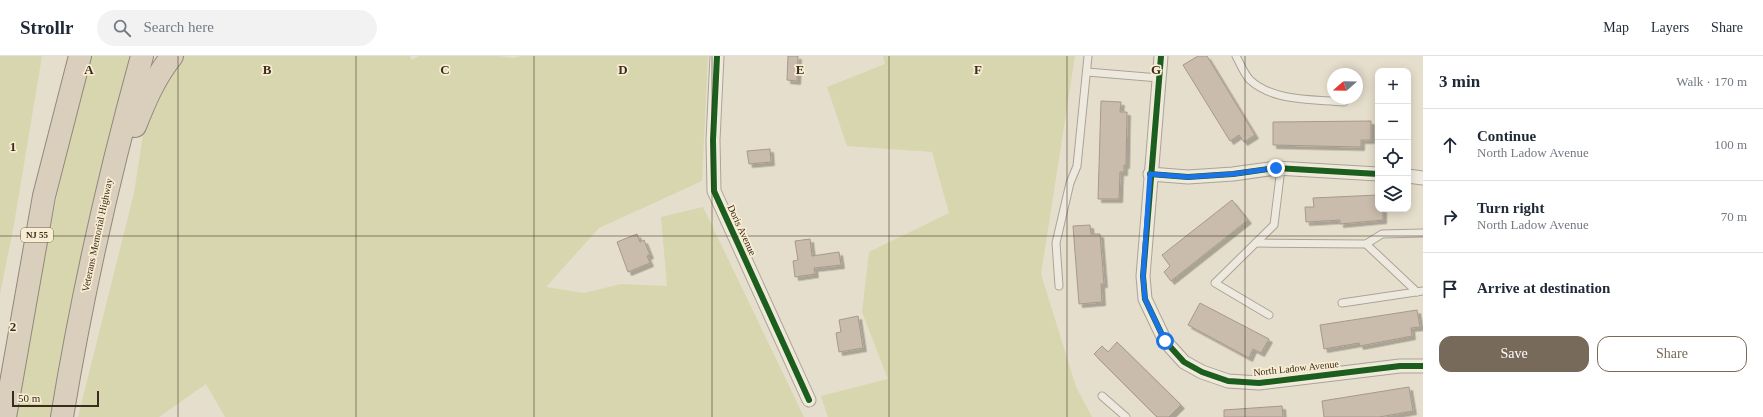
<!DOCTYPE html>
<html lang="en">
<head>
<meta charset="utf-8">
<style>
  body { margin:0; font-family:"Times New Roman",serif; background:#f2f2f3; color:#1f2937 }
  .controls { position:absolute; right:12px; top:12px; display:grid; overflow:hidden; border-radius:8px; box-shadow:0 2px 10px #0003 }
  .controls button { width:36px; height:36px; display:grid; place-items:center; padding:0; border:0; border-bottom:1px solid #e0e1e3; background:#fff; color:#1f2937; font:20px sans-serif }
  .compass { position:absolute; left:1327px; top:12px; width:36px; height:36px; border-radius:50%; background:#fff; box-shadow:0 2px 10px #0003; rotate:250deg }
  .scale { position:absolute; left:12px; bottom:10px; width:87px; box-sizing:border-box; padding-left:4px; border:2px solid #3b2b1d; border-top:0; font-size:11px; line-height:14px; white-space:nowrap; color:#3b2b1d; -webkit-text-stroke:3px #f8edd2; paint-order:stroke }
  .stop { position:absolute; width:12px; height:12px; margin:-9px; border:3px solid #1a73e8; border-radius:50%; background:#fff }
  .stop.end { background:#1a73e8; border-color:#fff; box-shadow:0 1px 4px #0008 }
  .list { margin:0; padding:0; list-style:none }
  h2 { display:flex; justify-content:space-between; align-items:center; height:52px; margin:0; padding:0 16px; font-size:17px }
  h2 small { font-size:13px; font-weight:400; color:#747a83 }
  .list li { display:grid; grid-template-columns:26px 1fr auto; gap:12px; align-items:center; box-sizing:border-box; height:72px; padding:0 16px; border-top:1px solid #e0e1e3 }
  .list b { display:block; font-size:15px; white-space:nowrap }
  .list p { margin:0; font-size:13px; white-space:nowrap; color:#747a83 }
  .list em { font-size:13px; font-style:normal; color:#747a83 }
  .actions { display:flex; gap:8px; padding:12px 16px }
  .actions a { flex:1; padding:9px 0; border:1px solid #776a5a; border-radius:12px; text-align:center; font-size:14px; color:#776a5a }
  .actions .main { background:#776a5a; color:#fff }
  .icon { flex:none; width:22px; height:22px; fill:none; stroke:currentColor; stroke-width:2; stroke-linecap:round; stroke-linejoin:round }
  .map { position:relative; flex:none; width:1423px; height:361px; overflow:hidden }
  header { display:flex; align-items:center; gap:24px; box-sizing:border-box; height:56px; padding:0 20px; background:#fff; border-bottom:1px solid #e0e1e3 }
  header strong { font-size:19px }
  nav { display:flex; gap:22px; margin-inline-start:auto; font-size:14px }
  .search { width:280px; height:36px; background:#f2f2f3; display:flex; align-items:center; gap:10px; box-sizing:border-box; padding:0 14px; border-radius:22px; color:#747a83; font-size:15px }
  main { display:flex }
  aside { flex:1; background:#fff }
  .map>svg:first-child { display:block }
  .green { fill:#d7d6ae }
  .building { fill:#cabcad; stroke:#a7998b; filter:url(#shadow) }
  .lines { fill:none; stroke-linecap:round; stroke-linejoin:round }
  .service-casing { stroke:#aba396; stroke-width:9 }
  .minor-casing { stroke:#aba396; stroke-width:15 }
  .motorway-casing { stroke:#91887c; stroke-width:24 }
  .service { stroke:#eee9df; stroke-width:7 }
  .minor { stroke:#eee9df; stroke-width:13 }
  .motorway { stroke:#dacebd; stroke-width:22 }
  .cycleway-casing { stroke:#f8edd2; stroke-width:8 }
  .cycleway { stroke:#1b5e20; stroke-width:6 }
  .route { stroke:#1a73e8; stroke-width:5 }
  .grid { fill:none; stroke:#3b2b1d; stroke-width:1; stroke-opacity:0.55 }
  .labels { text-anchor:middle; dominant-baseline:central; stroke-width:3.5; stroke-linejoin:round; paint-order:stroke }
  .shield { fill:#f8edd2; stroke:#746553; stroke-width:1 }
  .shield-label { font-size:9px; font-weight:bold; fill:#3b2b1d }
  .street-label { font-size:10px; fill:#3b2b1d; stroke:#f8edd2 }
  .grid-label { font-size:13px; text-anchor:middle; font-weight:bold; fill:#3b2b1d; stroke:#f8edd2; stroke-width:3.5; stroke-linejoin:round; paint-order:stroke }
</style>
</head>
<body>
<header>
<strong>Strollr</strong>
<div class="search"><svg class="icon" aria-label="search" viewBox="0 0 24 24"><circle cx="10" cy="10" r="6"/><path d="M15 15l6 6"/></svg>Search here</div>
<nav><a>Map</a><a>Layers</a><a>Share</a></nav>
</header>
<main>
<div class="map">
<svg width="1423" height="361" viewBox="0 0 1423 361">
  <defs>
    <filter id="shadow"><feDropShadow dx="3.5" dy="3.5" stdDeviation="0" flood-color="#0004"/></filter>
  </defs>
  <rect width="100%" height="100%" fill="#e6decc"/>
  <g class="green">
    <polygon points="0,0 42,0 14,168 0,238"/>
    <polygon points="90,0 135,0 94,142 55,361 12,361 15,340 80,30"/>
    <polygon points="185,0 410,0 412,4 419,0 498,0 514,2 520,0 708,0 702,125 599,172 546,231 584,237 621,228 667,230 661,161 703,151 804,361 225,361 206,328 159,361 78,361 134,137 143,79 177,6"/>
    <polygon points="883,0 1075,0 1041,218 1076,331 1092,361 828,361 821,340 888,323 862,256 869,196 949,157 932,96 847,90 827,31 885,8"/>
  </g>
  <g class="building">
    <polygon points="788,0 798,0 797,25 787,24"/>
    <polygon points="1198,0 1207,0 1255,79 1244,86 1239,79 1230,85 1183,9"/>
    <polygon points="1101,45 1121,46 1120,56 1127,56 1126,109 1124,109 1124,116 1120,116 1119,143 1098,143"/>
    <polygon points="1371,65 1371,84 1361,84 1361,91 1273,89 1273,66"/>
    <polygon points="770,93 771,106 749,108 747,95"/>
    <polygon points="1378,139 1378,153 1383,153 1383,164 1340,168 1340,164 1306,166 1305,151 1314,151 1313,142"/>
    <polygon points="1232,144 1248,164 1171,225 1164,216 1170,210 1162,199"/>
    <polygon points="1090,169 1091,178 1100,178 1104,228 1101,228 1102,246 1079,248 1073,170"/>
    <polygon points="637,178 640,186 644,184 650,199 647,200 650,207 628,216 617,186"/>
    <polygon points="810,183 812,200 839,196 841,209 814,212 815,218 795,221 793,205 798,204 795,185"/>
    <polygon points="1200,247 1269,283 1261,297 1253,293 1249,302 1188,269"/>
    <polygon points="1417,254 1420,271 1411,272 1412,280 1360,290 1359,287 1324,293 1320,269"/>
    <polygon points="858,260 863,292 839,296 836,277 841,276 839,264"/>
    <polygon points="1117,286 1181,349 1169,361 1157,361 1094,298 1102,290 1108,296"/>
    <polygon points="1409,331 1413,355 1379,361 1324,361 1322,345"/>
    <polygon points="1282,350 1283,361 1224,361 1224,354"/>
  </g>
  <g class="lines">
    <defs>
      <g id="service">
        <path d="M1236 0C1240 7 1244 18 1250 24 1274 46 1313 43 1344 46"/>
        <polyline points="1087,16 1159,22"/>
        <polyline points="1256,187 1366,188 1382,178 1423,177"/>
        <polyline points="1366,188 1417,236"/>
        <polyline points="1059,230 1056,187 1070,127 1077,110 1088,0"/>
        <polyline points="1342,247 1423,235"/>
        <polyline points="1269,259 1215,227 1274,169 1281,112"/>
        <polyline points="1102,340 1126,361"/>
      </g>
      <g id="minor">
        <polyline points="717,0 713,84 714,135 809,344"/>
        <polyline points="1161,0 1143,220 1145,243 1165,285 1184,306 1202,316 1228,325 1259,327 1400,310 1423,310"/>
        <polyline points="1150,118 1188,121 1233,118 1276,112 1378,118"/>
        <polyline points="1408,120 1423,122"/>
      </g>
      <g id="motorway">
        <path d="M135 70C145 45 155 21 172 0"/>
        <polyline points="5,361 44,140 80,0"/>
        <path d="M62 361C82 239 109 119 142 0"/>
      </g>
    </defs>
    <use href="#service" class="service-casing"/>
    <use href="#minor" class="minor-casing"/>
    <use href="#motorway" class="motorway-casing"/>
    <use href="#service" class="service"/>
    <use href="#minor" class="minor"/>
    <use href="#motorway" class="motorway"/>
    <defs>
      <g id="cycleway">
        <polyline points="717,0 713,84 714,135 809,344"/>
        <polyline points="1161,0 1143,220 1145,243 1165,285 1184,306 1202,316 1228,325 1259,327 1400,310 1423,310"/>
        <polyline points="1150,118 1188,121 1233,118 1276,112 1378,118"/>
      </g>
    </defs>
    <use href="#cycleway" class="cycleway-casing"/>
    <use href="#cycleway" class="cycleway"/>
  </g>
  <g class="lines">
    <polyline class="route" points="1165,285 1145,243 1143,220 1150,118 1188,121 1233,118 1276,112"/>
  </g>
  <path class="grid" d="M178 0V361M356 0V361M534 0V361M712 0V361M889 0V361M1067 0V361M1245 0V361M0 180H1423"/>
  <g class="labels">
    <rect class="shield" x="21" y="172" width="32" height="14" rx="3"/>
    <g class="shield-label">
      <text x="37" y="179">NJ 55</text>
    </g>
    <g class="street-label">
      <text transform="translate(742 174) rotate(65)">Doris Avenue</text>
      <text transform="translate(97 179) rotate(-78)">Veterans Memorial Highway</text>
      <text transform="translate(1296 312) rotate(-6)">North Ladow Avenue</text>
    </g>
  </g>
  <g class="grid-label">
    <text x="89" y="18">A</text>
    <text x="267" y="18">B</text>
    <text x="445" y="18">C</text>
    <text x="623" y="18">D</text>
    <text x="800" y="18">E</text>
    <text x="978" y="18">F</text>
    <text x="1156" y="18">G</text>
    <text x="13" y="95">1</text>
    <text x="13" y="275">2</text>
  </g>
</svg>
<div class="controls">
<button>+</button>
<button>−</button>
<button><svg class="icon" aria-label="locate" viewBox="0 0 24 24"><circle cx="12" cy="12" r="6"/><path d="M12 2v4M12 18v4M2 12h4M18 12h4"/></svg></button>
<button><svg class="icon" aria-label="layers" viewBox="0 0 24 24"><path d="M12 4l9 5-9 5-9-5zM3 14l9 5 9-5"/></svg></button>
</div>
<svg class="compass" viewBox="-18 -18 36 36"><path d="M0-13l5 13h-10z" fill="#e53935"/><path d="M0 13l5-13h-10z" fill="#747a83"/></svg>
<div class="scale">50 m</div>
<div class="stop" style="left:1165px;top:285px"></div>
<div class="stop end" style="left:1276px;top:112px"></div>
</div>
<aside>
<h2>3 min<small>Walk · 170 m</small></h2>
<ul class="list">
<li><svg class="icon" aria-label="ahead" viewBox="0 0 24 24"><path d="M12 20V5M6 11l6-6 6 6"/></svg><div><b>Continue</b><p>North Ladow Avenue</p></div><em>100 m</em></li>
<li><svg class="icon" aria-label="right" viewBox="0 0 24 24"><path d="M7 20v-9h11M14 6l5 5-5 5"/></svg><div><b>Turn right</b><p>North Ladow Avenue</p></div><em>70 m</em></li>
<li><svg class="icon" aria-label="arrive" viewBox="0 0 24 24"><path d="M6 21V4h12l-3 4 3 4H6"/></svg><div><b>Arrive at destination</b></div></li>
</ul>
<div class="actions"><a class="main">Save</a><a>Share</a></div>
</aside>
</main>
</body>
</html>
